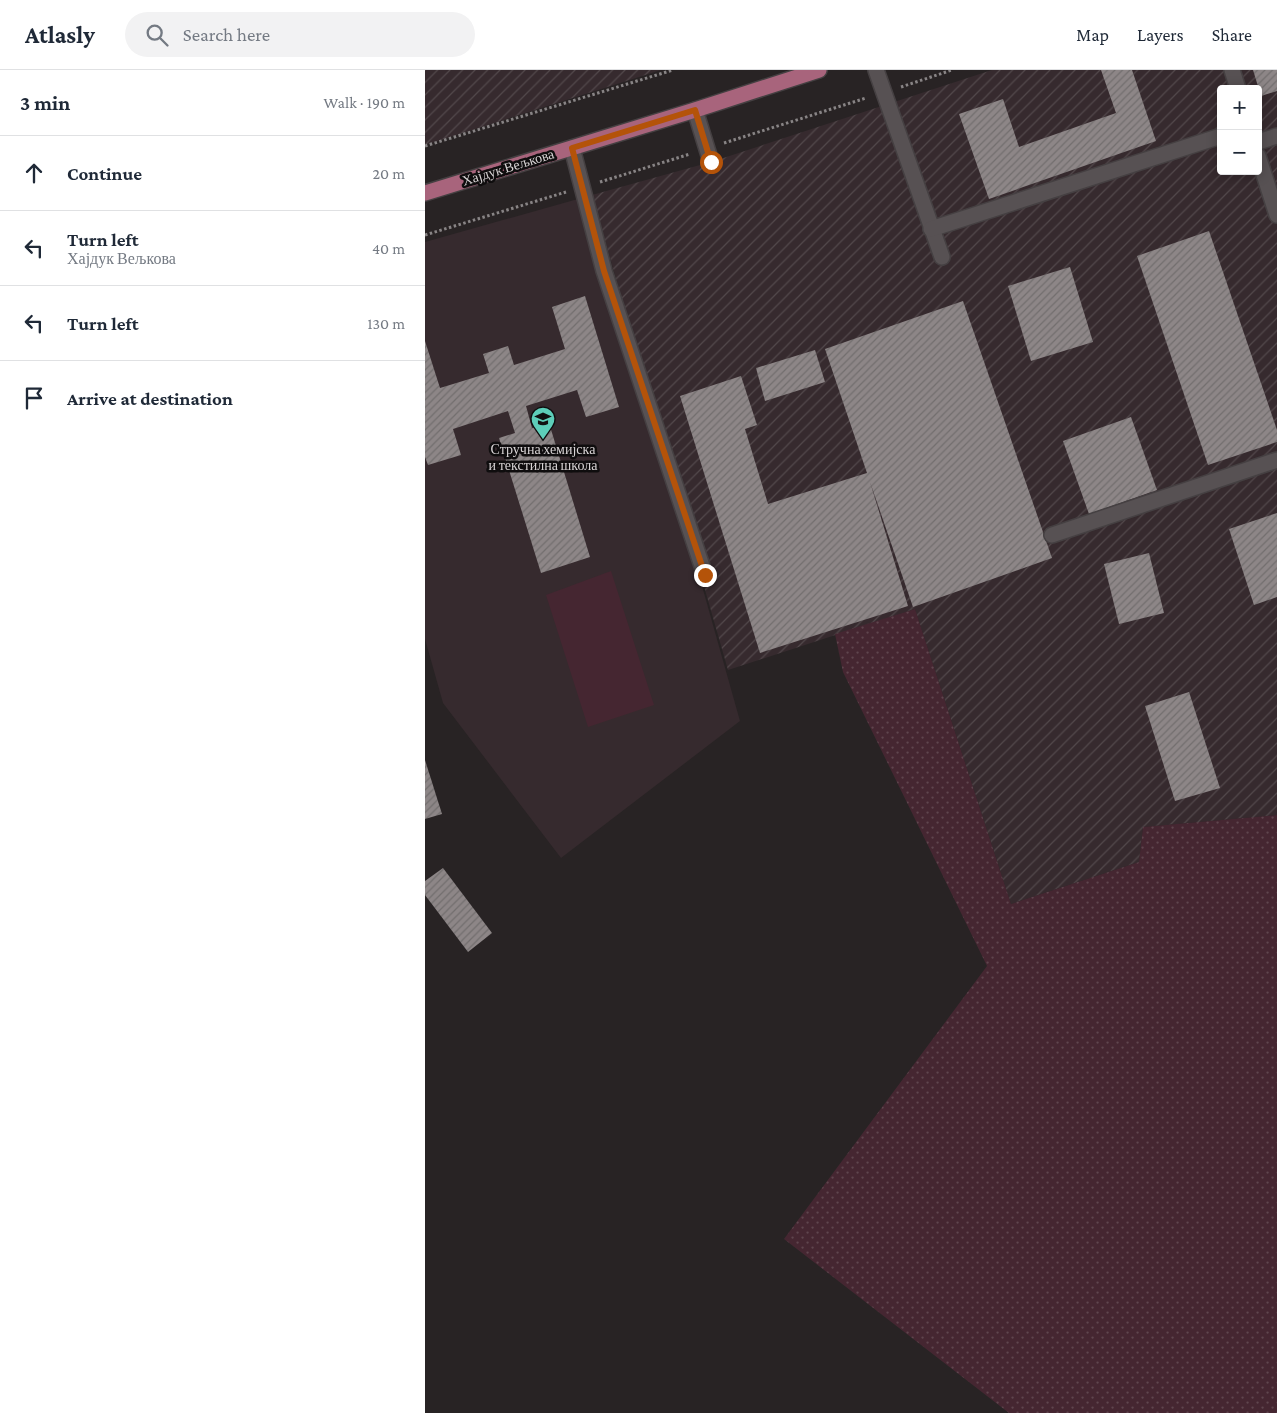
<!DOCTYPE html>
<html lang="en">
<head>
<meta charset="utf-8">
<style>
  body { margin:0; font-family:"Crimson Pro",serif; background:#f2f2f3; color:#1f2937 }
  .controls { position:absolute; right:15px; top:15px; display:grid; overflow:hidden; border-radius:5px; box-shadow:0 2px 12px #0003 }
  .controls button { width:45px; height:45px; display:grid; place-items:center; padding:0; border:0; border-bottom:1px solid #e0e1e3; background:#fff; color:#1f2937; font:25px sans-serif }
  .stop { position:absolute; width:15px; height:15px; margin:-11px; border:4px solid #b45309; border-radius:50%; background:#fff }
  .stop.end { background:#b45309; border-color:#fff; box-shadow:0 1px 5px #0008 }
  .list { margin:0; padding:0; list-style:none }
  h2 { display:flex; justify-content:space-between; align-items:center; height:65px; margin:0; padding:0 20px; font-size:21px }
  h2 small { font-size:16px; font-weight:400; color:#747a83 }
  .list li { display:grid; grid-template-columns:32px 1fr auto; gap:15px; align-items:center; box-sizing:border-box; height:75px; padding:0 20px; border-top:1px solid #e0e1e3 }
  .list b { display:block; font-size:19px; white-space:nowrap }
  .list p { margin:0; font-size:16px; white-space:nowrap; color:#747a83 }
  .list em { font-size:16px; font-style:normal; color:#747a83 }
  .icon { flex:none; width:28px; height:28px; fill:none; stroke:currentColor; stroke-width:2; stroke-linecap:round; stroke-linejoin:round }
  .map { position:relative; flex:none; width:852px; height:1343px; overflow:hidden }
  header { display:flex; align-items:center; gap:30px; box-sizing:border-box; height:70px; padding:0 25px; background:#fff; border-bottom:1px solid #e0e1e3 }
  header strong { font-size:24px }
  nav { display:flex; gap:28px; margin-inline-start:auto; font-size:18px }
  .search { width:350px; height:45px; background:#f2f2f3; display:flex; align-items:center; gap:12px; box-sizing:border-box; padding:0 18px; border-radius:28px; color:#747a83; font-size:19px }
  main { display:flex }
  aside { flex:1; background:#fff }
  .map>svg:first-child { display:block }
  .built { fill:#362a2e }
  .industrial { fill:url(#industrial-furrows); fill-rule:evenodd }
  .grass { fill:url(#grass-dots) }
  .pitch { fill:#452631 }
  .building { fill:url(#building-hatch) }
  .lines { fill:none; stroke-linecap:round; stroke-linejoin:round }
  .minor-casing { stroke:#454042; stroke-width:18 }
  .major-casing { stroke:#454042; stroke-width:18 }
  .path { stroke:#888485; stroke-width:3; stroke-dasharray:2.5 2.5; stroke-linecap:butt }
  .minor { stroke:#575153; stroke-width:15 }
  .major { stroke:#a8647c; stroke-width:15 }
  .route { stroke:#b45309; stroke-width:6 }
  .labels { text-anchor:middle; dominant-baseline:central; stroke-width:5; stroke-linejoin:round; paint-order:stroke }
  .street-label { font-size:14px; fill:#d8d4d5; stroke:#0f0d0e }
  .poi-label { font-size:14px; fill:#d8d4d5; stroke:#0f0d0e }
</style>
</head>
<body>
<header>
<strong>Atlasly</strong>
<div class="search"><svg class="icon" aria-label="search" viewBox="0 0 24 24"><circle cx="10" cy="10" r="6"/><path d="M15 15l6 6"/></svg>Search here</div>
<nav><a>Map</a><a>Layers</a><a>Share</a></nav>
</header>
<main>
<aside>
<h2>3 min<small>Walk · 190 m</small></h2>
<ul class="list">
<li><svg class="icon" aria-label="ahead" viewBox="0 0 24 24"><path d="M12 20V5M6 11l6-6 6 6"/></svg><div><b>Continue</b></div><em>20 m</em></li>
<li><svg class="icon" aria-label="left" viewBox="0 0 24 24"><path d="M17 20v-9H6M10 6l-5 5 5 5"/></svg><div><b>Turn left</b><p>Хајдук Вељкова</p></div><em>40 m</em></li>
<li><svg class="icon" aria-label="left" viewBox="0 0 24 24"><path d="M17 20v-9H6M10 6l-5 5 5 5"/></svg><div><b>Turn left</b></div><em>130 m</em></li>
<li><svg class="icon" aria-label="arrive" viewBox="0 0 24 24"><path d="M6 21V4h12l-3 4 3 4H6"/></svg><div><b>Arrive at destination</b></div></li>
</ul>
</aside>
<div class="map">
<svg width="852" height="1343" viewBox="0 0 852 1343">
  <defs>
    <pattern id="industrial-furrows" width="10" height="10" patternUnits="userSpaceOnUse" patternTransform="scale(1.25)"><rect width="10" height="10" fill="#362a2e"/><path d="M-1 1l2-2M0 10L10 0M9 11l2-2" fill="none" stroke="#52484b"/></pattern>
    <pattern id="grass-dots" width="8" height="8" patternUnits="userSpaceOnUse" patternTransform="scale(1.25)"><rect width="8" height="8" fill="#452631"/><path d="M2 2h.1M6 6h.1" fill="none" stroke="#5f454e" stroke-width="1.8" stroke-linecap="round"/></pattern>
    <pattern id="building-hatch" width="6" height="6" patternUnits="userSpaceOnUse" patternTransform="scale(1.25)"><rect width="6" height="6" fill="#8d8687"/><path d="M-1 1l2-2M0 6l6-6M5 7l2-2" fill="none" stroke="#726e6e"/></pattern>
  </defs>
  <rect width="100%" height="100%" fill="#282324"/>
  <polygon class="built" points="167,125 315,651 136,788 18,633 0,569 0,172"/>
  <g class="industrial">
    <polygon points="0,0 236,0 0,75"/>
    <path d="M567 0H852V745L718 757 714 792 586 834 490 539 303 600 167 125 286 92ZM796 19H833V101H796Z"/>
  </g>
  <polygon class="grass" points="490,539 586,834 714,792 718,757 852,745 852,1343 584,1343 359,1169 562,896 418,602 410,564"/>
  <polygon class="pitch" points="186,501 229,635 163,657 121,525"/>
  <g class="building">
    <polygon points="676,0 707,0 731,71 564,129 534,44 578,29 594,77 691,43"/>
    <polygon points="828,0 852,0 852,21 836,26"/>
    <polygon points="784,161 852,360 852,372 783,395 712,186"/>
    <polygon points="645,197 668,272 606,291 583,216"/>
    <polygon points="160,226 194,337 161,347 152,320 101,336 107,358 124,353 165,487 116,503 74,368 90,363 83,341 28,359 36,385 3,395 0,387 0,271 15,318 64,303 58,284 83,276 89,295 140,279 127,237"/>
    <polygon points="538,231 627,488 488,537 445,412 483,536 335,583 255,326 316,306 332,355 320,359 343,434 442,403 400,279"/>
    <polygon points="390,280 400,312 340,331 331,298"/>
    <polygon points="706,347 732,420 664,444 638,371"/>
    <polygon points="852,443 852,527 829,535 804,459"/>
    <polygon points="724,483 739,543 694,554 679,494"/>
    <polygon points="764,622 795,718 750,731 720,636"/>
    <polygon points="0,690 17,744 0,749"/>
    <polygon points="18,798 67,863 43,882 0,825 0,811"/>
  </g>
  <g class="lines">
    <defs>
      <g id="minor">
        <polyline points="451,0 517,187"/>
        <polyline points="807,0 813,19"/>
        <polyline points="270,40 286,92"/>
        <polyline points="833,72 852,66"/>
        <polyline points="147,78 179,201 280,505"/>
        <polyline points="833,86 852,145"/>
        <polyline points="506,159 796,66"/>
        <polyline points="627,465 852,390"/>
      </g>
      <polyline id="major" points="0,123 270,40 394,0"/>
    </defs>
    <use href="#minor" class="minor-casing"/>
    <use href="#major" class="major-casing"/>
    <g class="path">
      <polyline points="476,17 527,0"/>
      <polyline points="299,73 441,28"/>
      <polyline points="0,76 248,0"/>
      <polyline points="175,112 265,84"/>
      <polyline points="0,165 141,122"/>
    </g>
    <use href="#minor" class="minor"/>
    <use href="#major" class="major"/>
  </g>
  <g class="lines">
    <polyline class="route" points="280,505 179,201 147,78 270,40 286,92"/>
  </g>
  <defs>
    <symbol id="school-pin" viewBox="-11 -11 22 30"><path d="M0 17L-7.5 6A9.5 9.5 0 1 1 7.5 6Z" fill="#5dceb9" stroke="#0f0d0e"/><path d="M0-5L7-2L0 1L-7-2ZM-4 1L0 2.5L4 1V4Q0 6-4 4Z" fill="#111"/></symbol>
  </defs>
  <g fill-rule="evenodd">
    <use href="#school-pin" x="104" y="335" width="28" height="38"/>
  </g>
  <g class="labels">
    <g class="street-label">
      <text transform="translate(83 97) rotate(-17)">Хајдук Вељкова</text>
    </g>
    <g class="poi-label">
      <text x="118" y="379">Стручна хемијска<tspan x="118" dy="16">и текстилна школа</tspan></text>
    </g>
  </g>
</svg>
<div class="controls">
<button>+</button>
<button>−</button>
</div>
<div class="stop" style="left:286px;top:92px"></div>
<div class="stop end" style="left:280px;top:505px"></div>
</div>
</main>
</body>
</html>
